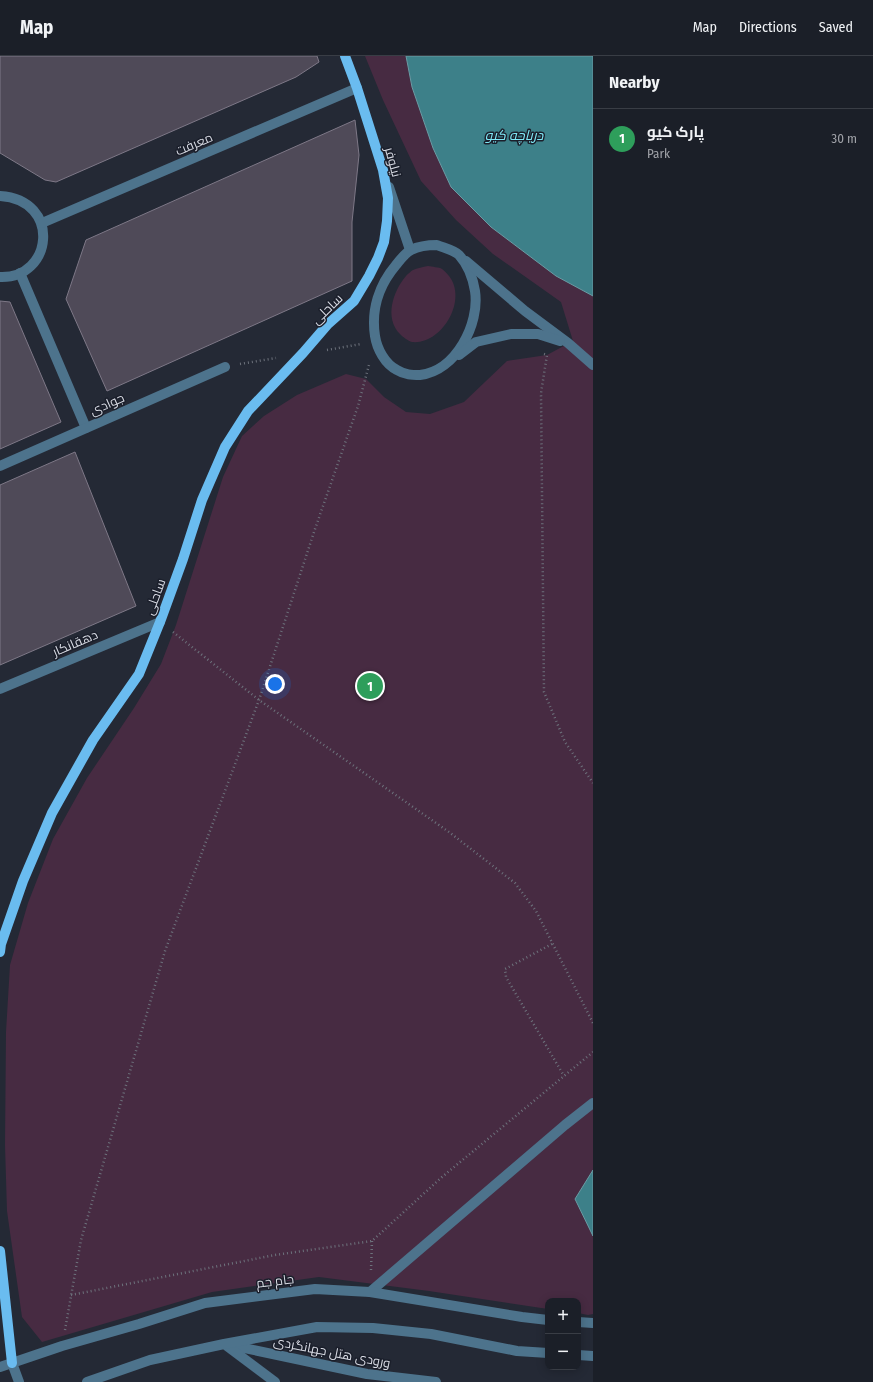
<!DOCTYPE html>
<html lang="en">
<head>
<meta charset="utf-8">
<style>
  body { margin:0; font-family:"Fira Sans Condensed",Cairo,sans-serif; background:#282c34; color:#f1f3f6 }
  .controls { position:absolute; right:12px; bottom:12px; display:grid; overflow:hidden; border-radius:8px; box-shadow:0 2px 10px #0003 }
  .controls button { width:36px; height:36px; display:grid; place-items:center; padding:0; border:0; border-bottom:1px solid #393d45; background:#1b1f28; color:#f1f3f6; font:20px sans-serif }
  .you { position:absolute; left:275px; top:628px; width:14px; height:14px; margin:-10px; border:3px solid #fff; border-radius:50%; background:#1a73e8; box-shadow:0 0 0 6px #1a73e833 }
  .badge { display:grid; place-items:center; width:26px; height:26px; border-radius:50%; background:#f3a542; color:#fff; font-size:13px; font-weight:700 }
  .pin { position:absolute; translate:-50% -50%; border:2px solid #fff; box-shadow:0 1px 4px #0006 }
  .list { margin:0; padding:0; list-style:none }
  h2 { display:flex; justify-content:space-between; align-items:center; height:52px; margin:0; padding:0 16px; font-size:17px }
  h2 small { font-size:13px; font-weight:400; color:#a0a2a8 }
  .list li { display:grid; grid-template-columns:26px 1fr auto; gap:12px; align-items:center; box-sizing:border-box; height:60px; padding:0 16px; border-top:1px solid #393d45 }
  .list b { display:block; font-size:15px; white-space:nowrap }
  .list p { margin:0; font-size:13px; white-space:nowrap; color:#a0a2a8 }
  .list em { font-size:13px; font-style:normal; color:#a0a2a8 }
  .map { position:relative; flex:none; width:593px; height:1326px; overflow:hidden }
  header { display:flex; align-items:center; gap:24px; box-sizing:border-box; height:56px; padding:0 20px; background:#1b1f28; border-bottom:1px solid #393d45 }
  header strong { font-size:19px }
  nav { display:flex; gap:22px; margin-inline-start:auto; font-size:14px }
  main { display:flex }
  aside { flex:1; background:#1b1f28 }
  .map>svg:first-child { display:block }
  .green { fill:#472b42 }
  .water { fill:#3d8089; stroke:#6c9ba4 }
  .building { fill:#4f4a58; stroke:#7e7887 }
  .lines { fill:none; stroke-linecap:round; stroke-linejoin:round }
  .path { stroke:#6d727c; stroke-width:2.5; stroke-dasharray:1 3; stroke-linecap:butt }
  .minor { stroke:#4d738c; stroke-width:10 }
  .major { stroke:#6abcf0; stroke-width:10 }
  .labels { text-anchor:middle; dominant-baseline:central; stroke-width:3; stroke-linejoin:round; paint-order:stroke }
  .street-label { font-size:13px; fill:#d8dbe4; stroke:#1b1f2b }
  .water-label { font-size:14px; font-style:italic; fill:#7fe8f6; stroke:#1b1f2b }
</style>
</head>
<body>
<header>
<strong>Map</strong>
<nav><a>Map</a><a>Directions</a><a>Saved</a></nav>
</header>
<main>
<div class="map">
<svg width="593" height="1326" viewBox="0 0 593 1326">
  <rect width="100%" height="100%" fill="#242935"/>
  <g class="green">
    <polygon points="365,0 406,0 412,31 433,92 451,131 491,171 556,220 593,240 593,1114 575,1143 593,1180 593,1258 588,1259 578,1257 578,1245 548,1245 548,1253 429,1235 319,1221 212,1236 42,1286 22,1261 7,1155 5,1089 6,976 10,909 28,847 53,783 87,722 134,652 161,608 176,569 223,421 242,380 264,360 297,339 346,318 366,323 384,341 406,356 430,358 464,346 507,305 547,299 573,285 561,246 493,198 456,164 421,125 383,44"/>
    <path d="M428 210C432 211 439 211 442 213 445 215 447 218 449 220 468 244 442 289 412 286 408 285 403 281 400 278 384 262 393 235 406 220 408 218 411 215 413 214 417 212 423 211 428 210Z"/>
  </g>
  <g class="water">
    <polygon points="406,0 593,0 593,240 556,220 491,171 451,131 433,92 412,31"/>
    <polygon points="593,1114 593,1180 575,1143"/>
  </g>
  <g class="building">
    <polygon points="0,0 317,0 319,6 296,21 56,126 45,124 0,97"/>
    <polygon points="355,64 359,99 352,166 352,225 107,335 66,243 86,184"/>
    <polygon points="0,245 10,246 61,366 0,393"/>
    <polygon points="75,396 136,550 0,609 0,429"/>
  </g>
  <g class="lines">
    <g class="path">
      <polyline points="327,294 361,288"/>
      <polyline points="544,298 547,299 541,337 544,636 565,686 593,727"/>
      <polyline points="240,308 276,302"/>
      <polyline points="173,576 259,644 449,776 515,827 536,855 593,967"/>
      <polyline points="552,888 505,913 506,921 564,1020"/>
      <polyline points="371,1214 372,1185"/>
      <polyline points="71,1239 275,1199 372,1185 442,1121 593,996"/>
      <polyline points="65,1274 81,1184 165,895 259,644 315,473 358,350 369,309"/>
    </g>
    <g class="minor">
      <polyline points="389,131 410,194"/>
      <path d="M0 140C62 144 53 223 0 221"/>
      <polyline points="42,167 357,32"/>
      <path d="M437 189C444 192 454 194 459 199 468 209 473 223 475 235 480 268 456 315 420 319 412 319 405 319 397 314 385 308 377 293 375 280 371 254 379 229 396 209 400 204 405 197 411 194 419 190 428 189 437 189Z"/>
      <polyline points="466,205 525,255 568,287 593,309"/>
      <polyline points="20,217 86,372"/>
      <polyline points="459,299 476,286 511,278 538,278 560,285"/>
      <polyline points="0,410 225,311"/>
      <polyline points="0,633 160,566"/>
      <polyline points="370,1236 565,1069 593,1047"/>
      <polyline points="578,1266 593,1267"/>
      <polyline points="230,1289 367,1318 436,1326"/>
      <polyline points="227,1290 275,1326"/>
      <polyline points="578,1299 593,1300"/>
      <polyline points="12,1307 19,1326"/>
      <polyline points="0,1311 62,1290 139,1268 205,1247 315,1233 370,1236 522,1261 548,1264"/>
      <polyline points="87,1326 150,1304 224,1288 317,1271 373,1272 431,1278 517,1295 548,1297"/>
    </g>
    <g class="major">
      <polyline points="0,896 1,888 23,825 52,757 93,684 139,618 160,566 183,503 202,444 225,391 248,355 303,297 328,268 354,245 369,220 378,202 384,186 387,165 388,142 383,114 357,32 345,0"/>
      <polyline points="0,1195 12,1307"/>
    </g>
  </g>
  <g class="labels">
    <g class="street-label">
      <text transform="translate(194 88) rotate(-23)">معرفت</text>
      <text transform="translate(393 106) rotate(75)">نیلوفر</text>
      <text transform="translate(327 253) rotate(-44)">ساحلی</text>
      <text transform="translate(107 348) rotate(-24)">جوادی</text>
      <text transform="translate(155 541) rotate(-70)">ساحلی</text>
      <text transform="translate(75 587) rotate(-23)">دهقانکار</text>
      <text transform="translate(275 1225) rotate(-7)">جام جم</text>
      <text transform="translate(332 1296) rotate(11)">ورودی هتل جهانگردی</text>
    </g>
    <g class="water-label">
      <text x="514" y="79">دریاچه کیو</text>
    </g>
  </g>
</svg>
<div class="controls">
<button>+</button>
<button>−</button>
</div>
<div class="you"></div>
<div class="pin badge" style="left:370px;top:630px;background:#2e9e5b">1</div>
</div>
<aside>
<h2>Nearby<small></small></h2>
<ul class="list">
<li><span class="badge" style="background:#2e9e5b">1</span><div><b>پارک کیو</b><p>Park</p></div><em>30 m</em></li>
</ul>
</aside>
</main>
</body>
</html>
